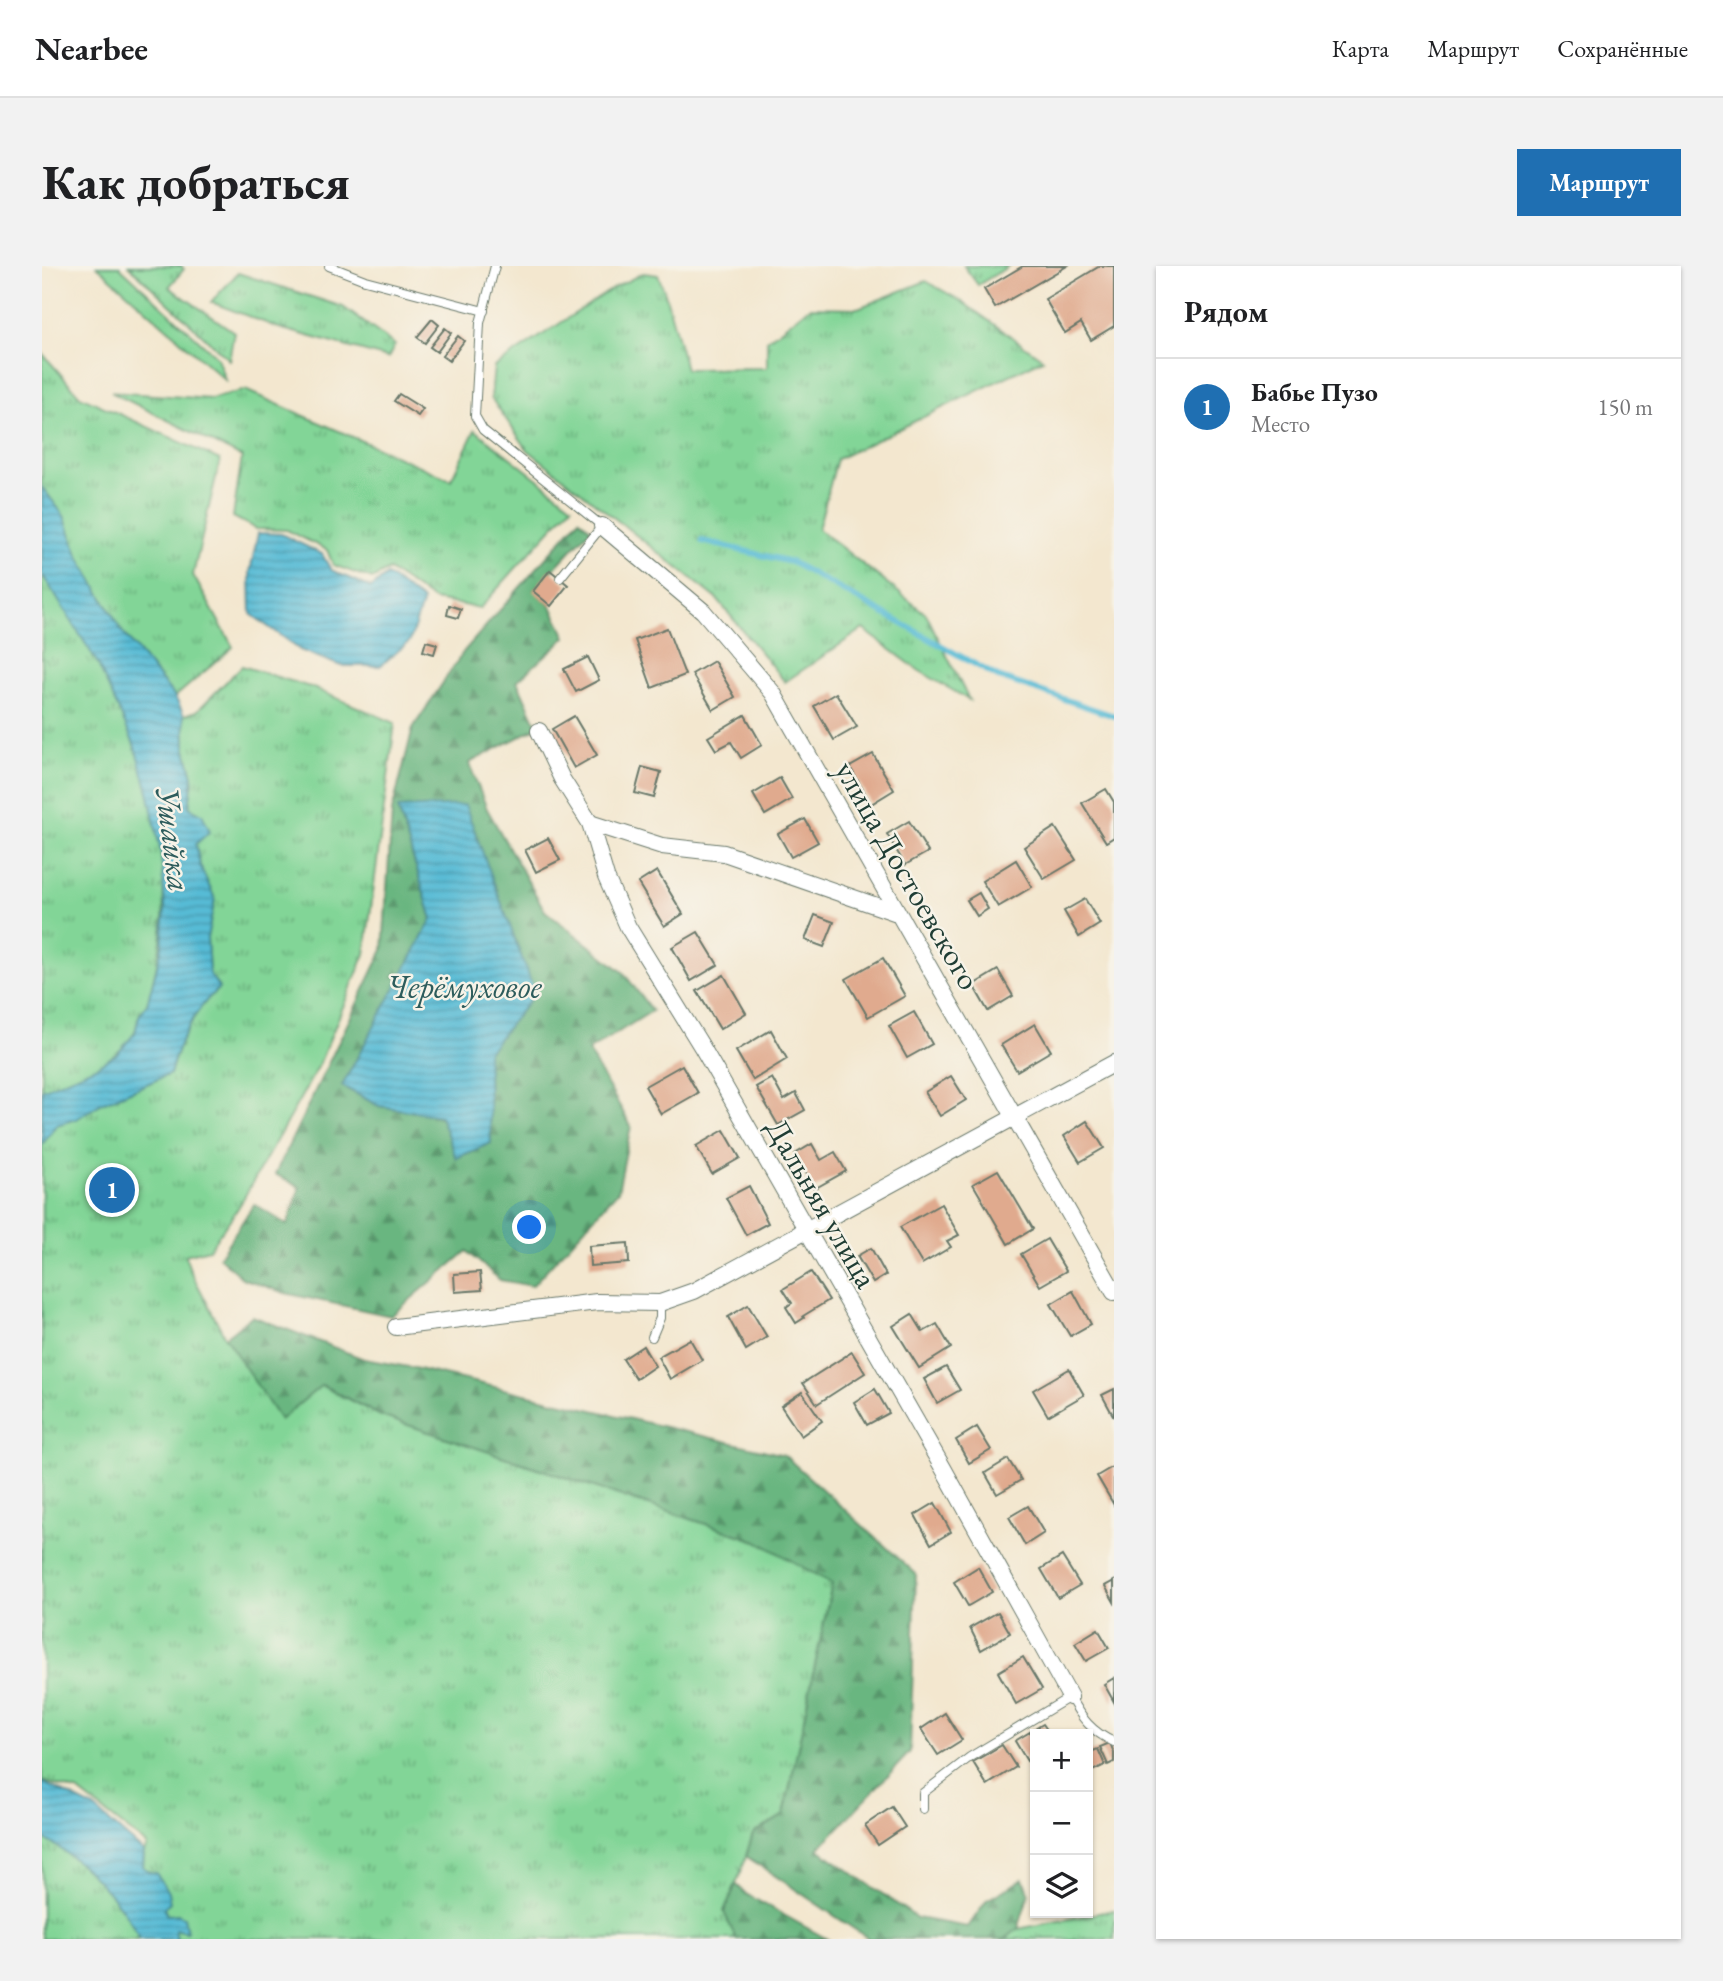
<!DOCTYPE html>
<html lang="ru">
<head>
<meta charset="utf-8">
<style>
  body { margin:0; font-family:"EB Garamond",serif; background:#f2f2f2; color:#202124 }
  .controls { position:absolute; right:21px; bottom:21px; display:grid; overflow:hidden; border-radius:0px; box-shadow:0 2px 5px #0004 }
  .controls button { width:63px; height:63px; display:grid; place-items:center; padding:0; border:0; border-bottom:2px solid #e0e0e0; background:#fff; color:#202124; font:35px sans-serif }
  .you { position:absolute; left:488px; top:962px; width:24px; height:24px; margin:-18px; border:5px solid #fff; border-radius:50%; background:#1a73e8; box-shadow:0 0 0 10px #1a73e833 }
  .badge { display:grid; place-items:center; width:46px; height:46px; border-radius:50%; background:#1f6fb2; color:#fff; font-size:23px; font-weight:700 }
  .pin { position:absolute; translate:-50% -50%; border:4px solid #fff; box-shadow:0 2px 7px #0006 }
  .list { margin:0; padding:0; list-style:none }
  h2 { display:flex; justify-content:space-between; align-items:center; height:91px; margin:0; padding:0 28px; font-size:30px }
  h2 small { font-size:23px; font-weight:400; color:#757577 }
  .list li { display:grid; grid-template-columns:46px 1fr auto; gap:21px; align-items:center; box-sizing:border-box; height:98px; padding:0 28px; border-top:2px solid #e0e0e0 }
  .list b { display:block; font-size:26px; white-space:nowrap }
  .list p { margin:0; font-size:23px; white-space:nowrap; color:#757577 }
  .list em { font-size:23px; font-style:normal; color:#757577 }
  .icon { flex:none; width:38px; height:38px; fill:none; stroke:currentColor; stroke-width:2; stroke-linecap:round; stroke-linejoin:round }
  .map { position:relative; flex:none; width:1072px; height:1673px; overflow:hidden; border-radius:0px }
  header { display:flex; align-items:center; gap:42px; box-sizing:border-box; height:98px; padding:0 35px; background:#fff; border-bottom:2px solid #e0e0e0 }
  header strong { font-size:33px }
  nav { display:flex; gap:38px; margin-inline-start:auto; font-size:24px }
  .intro { display:flex; align-items:center; justify-content:space-between; box-sizing:border-box; height:168px; padding:0 42px }
  h1 { margin:0; font-size:49px }
  .button { padding:18px 32px; border-radius:0px; background:#1f6fb2; color:#fff; font-size:24px; font-weight:700 }
  main { display:flex; gap:42px; padding:0 42px }
  aside { flex:1; background:#fff; border-radius:0px; box-shadow:0 2px 5px #0004 }
  .map>svg:first-child { display:block }
  .grass { fill:url(#grass-tufts); stroke:#508966; stroke-width:2; fill-rule:evenodd }
  .forest { fill:url(#forest-firs); stroke:#447a5a; stroke-width:2; fill-rule:evenodd }
  .water { fill:url(#water-rules); stroke:#3b7c84; stroke-width:2 }
  .lines { fill:none; stroke-linecap:round; stroke-linejoin:round }
  .stream { stroke:#57bbd5; stroke-width:6 }
  .building { fill:#e0aa8e }
  .service-casing { stroke:#69786a; stroke-width:10 }
  .minor-casing { stroke:#69786a; stroke-width:18 }
  .service { stroke:#fff; stroke-width:8 }
  .minor { stroke:#fff; stroke-width:16 }
  .labels { text-anchor:middle; dominant-baseline:central; stroke-width:5; stroke-linejoin:round; paint-order:stroke }
  .street-label { font-size:32px; fill:#1f3d34; stroke:#f7f3e8 }
  .water-label { font-size:33px; font-style:italic; fill:#2d5c5c; stroke:#f7f3e8 }
</style>
</head>
<body>
<header>
<strong>Nearbee</strong>
<nav><a>Карта</a><a>Маршрут</a><a>Сохранённые</a></nav>
</header>
<div class="intro"><h1>Как добраться</h1><a class="button">Маршрут</a></div>
<main>
<div class="map">
<svg width="1072" height="1673" viewBox="0 0 1072 1673">
  <defs>
    <pattern id="grass-tufts" width="24" height="20" patternUnits="userSpaceOnUse" patternTransform="scale(1.75)"><rect width="24" height="20" fill="#82d597"/><path d="M3 7l-1-3M5 7V3M7 7l1-3M15 17l-1-3M17 17v-4M19 17l1-3" fill="none" stroke="#6aae7c"/></pattern>
    <pattern id="forest-firs" width="22" height="20" patternUnits="userSpaceOnUse" patternTransform="scale(1.75)"><rect width="22" height="20" fill="#69b680"/><path d="M5 1l3.5 6h-7zM16 11l3.5 6h-7z" fill="#56956a"/></pattern>
    <pattern id="water-rules" width="6" height="5" patternUnits="userSpaceOnUse" patternTransform="scale(1.75)"><rect width="6" height="5" fill="#57bbd5"/><path d="M0 2.5h6" fill="none" stroke="#4799ae"/></pattern>
  </defs>
  <rect width="100%" height="100%" fill="#f7f3e8"/>
  <filter id="ink" filterUnits="userSpaceOnUse"><feTurbulence type="fractalNoise" baseFrequency=".0143" numOctaves="2"/><feDisplacementMap in="SourceGraphic" scale="14" xChannelSelector="R" yChannelSelector="G"/><feConvolveMatrix kernelMatrix="1 2 1 2 8 2 1 2 1" color-interpolation-filters="sRGB"/></filter>
  <filter id="wash" filterUnits="userSpaceOnUse"><feTurbulence type="fractalNoise" baseFrequency=".00686" numOctaves="4" result="noise"/><feDisplacementMap in="SourceGraphic" scale="28" xChannelSelector="R" yChannelSelector="G"/><feGaussianBlur stdDeviation="1.57" result="paint"/><feColorMatrix in="noise" values="0 0 0 0 0 0 0 0 0 0 0 0 0 0 0 0 0 1.4 0 .05"/><feComposite in="paint" operator="in"/></filter>
  <g filter="url(#wash)">
    <rect width="100%" height="100%" fill="#f3e7cf"/>
    <g class="grass">
      <polygon points="55,0 77,0 175,91 183,114"/>
      <polygon points="87,0 139,0 142,3 127,21 192,66 187,94"/>
      <polygon points="922,0 967,0 936,19"/>
      <polygon points="196,7 301,41 353,79 346,92 237,62 169,36"/>
      <polygon points="601,7 616,9 623,27 644,103 725,102 725,74 768,41 816,42 884,15 919,35 1001,93 795,193 776,263 884,348 927,434 876,404 821,363 743,416 674,332 486,184 449,132 452,101 570,23"/>
      <polygon points="0,87 38,130 178,194 151,309 191,381 133,431 81,367 36,289 22,250 0,221"/>
      <polygon points="203,124 409,214 433,164 530,240 438,342 392,334 347,304 330,313 291,299 285,284 245,264 214,263 191,251 200,191 69,126 169,133"/>
      <path d="M0 308C80 416 147 576 112 711 110 719 109 729 105 737 103 742 99 746 97 750 95 755 95 761 93 766 90 773 82 781 76 786 56 804 25 815 0 824Z"/>
      <path d="M200 400 271 422 353 457 323 688 276 801 196 942 167 983 143 989 148 1004 183 1071 339 1150 715 1275 790 1318 742 1549 711 1568 699 1606 682 1645 694 1673H135L133 1663 144 1666 136 1648 125 1650 121 1641 128 1637C125 1618 116 1612 101 1601L102 1586 105 1579 37 1526 0 1515V879L14 859 34 853 60 837 128 808C136 778 153 742 177 722L167 707 165 671 173 633 158 600 147 541 151 511 143 480 142 449 155 445ZM72 903 85 932 76 939 67 934 58 919 64 904Z"/>
      <path d="M0 1571C40 1594 77 1631 98 1673H0Z"/>
      <polygon points="1072,1644 1072,1673 963,1673 976,1663"/>
    </g>
    <g class="forest">
      <path d="M538 253 549 263 492 324 509 340 524 371 475 415 496 461 427 497 445 543 503 645 581 706 610 745 546 785 589 860 576 925 490 1020 458 1014 425 985 349 1050 243 1027 200 1012 177 991 212 938 245 959 258 921 233 908 341 684 350 545 371 462 422 385ZM356 542 493 727 445 787 449 877 414 892 398 850 337 840 300 820 390 653Z"/>
      <polygon points="210,1050 322,1093 372,1102 742,1189 874,1308 868,1486 776,1583 875,1652 926,1661 945,1634 981,1613 987,1628 976,1663 963,1673 827,1673 704,1590 711,1568 742,1549 790,1318 715,1275 339,1150 280,1119 238,1154 183,1071"/>
      <polygon points="694,1618 704,1628 785,1673 694,1673 682,1646"/>
    </g>
    <g class="water">
      <path d="M0 221 22 250 36 289 81 367 133 431 142 449 143 480 151 511 147 541 160 548 168 565 154 578 158 600 173 633 165 672 167 707 177 722C153 742 135 778 128 808L60 837 34 853 14 859 0 879V824L55 800 76 787 93 767 97 750 105 738 120 681 123 643 119 588 106 525 92 478 55 396 0 308Z"/>
      <polygon points="216,267 239,268 280,288 289,304 329,322 345,309 381,335 368,375 338,400 299,400 258,384 209,348 208,306"/>
      <polygon points="423,539 493,727 445,787 449,877 414,892 398,850 337,840 300,820 390,653 356,542"/>
      <path d="M0 1516 52 1542 102 1586 101 1601 108 1606 114 1607 126 1626 128 1637 122 1642 125 1649 136 1648 142 1651 145 1666 133 1663 135 1673H98C77 1631 40 1594 0 1571Z"/>
    </g>
    <g class="lines">
      <polyline class="stream" points="660,275 749,296 956,411 1072,450"/>
    </g>
    <g id="blocks">
      <g class="building">
        <polygon points="981,0 1025,0 953,42 942,23"/>
        <polygon points="1058,0 1072,0 1072,60 1049,74 1039,57 1023,67 1003,33"/>
        <polygon points="390,53 397,59 383,77 375,71"/>
        <polygon points="403,62 409,67 395,86 388,81"/>
        <polygon points="416,70 422,75 407,95 400,90"/>
        <polygon points="357,128 381,143 376,150 352,135"/>
        <polygon points="508,304 526,319 509,340 491,325"/>
        <polygon points="407,339 419,343 416,352 405,349"/>
        <polygon points="625,362 643,409 610,422 593,374"/>
        <polygon points="384,375 395,378 392,388 381,385"/>
        <polygon points="546,391 557,414 534,426 522,403"/>
        <polygon points="672,395 693,431 671,444 650,408"/>
        <polygon points="794,427 815,461 792,474 772,440"/>
        <polygon points="703,449 720,479 699,492 689,476 674,484 666,471"/>
        <polygon points="532,450 555,489 532,502 510,463"/>
        <polygon points="831,488 852,524 829,538 808,501"/>
        <polygon points="600,501 619,506 612,532 593,527"/>
        <polygon points="738,512 750,533 723,549 711,528"/>
        <polygon points="1064,523 1072,536 1072,571 1064,576 1040,537"/>
        <polygon points="763,553 776,576 749,591 736,568"/>
        <polygon points="867,555 886,586 863,599 845,568"/>
        <polygon points="1013,561 1034,594 1002,613 982,581"/>
        <polygon points="506,572 518,594 494,606 483,584"/>
        <polygon points="974,594 990,621 956,641 940,615"/>
        <polygon points="615,605 641,648 622,660 596,617"/>
        <polygon points="937,627 946,643 935,650 925,634"/>
        <polygon points="1043,633 1058,658 1037,671 1022,645"/>
        <polygon points="773,649 792,656 782,681 763,674"/>
        <polygon points="656,666 676,699 649,715 630,681"/>
        <polygon points="841,692 863,730 826,751 804,713"/>
        <polygon points="956,704 971,730 946,745 931,719"/>
        <polygon points="682,709 704,747 678,763 655,725"/>
        <polygon points="872,746 890,778 865,792 847,760"/>
        <polygon points="993,758 1009,785 975,805 959,779"/>
        <polygon points="729,764 745,793 711,814 694,785"/>
        <polygon points="640,799 656,827 619,848 603,820"/>
        <polygon points="909,810 924,834 898,850 883,826"/>
        <polygon points="730,812 742,834 754,827 763,844 736,859 714,821"/>
        <polygon points="1045,855 1062,882 1038,896 1022,870"/>
        <polygon points="682,864 698,892 670,908 654,880"/>
        <polygon points="770,878 779,894 793,886 804,905 772,923 753,888"/>
        <polygon points="956,904 991,963 966,978 931,918"/>
        <polygon points="707,920 726,957 704,969 684,932"/>
        <polygon points="899,938 917,969 905,975 909,981 880,998 858,961"/>
        <polygon points="1005,973 1024,1005 998,1020 979,988"/>
        <polygon points="586,977 587,997 548,1000 547,980"/>
        <polygon points="829,982 844,1009 831,1017 815,990"/>
        <polygon points="438,1006 440,1024 413,1026 412,1008"/>
        <polygon points="769,1006 787,1034 761,1050 762,1052 754,1057 744,1041 750,1037 741,1023"/>
        <polygon points="1031,1025 1049,1058 1028,1070 1009,1038"/>
        <polygon points="706,1039 725,1071 704,1084 686,1051"/>
        <polygon points="870,1048 881,1066 895,1058 909,1082 877,1102 851,1060"/>
        <polygon points="648,1073 660,1094 628,1113 616,1091"/>
        <polygon points="601,1080 613,1100 594,1113 581,1093"/>
        <polygon points="810,1086 823,1107 775,1138 761,1117"/>
        <polygon points="904,1101 918,1124 895,1137 882,1113"/>
        <polygon points="1027,1103 1042,1129 1006,1150 991,1124"/>
        <polygon points="833,1123 847,1147 825,1159 812,1136"/>
        <polygon points="1072,1123 1072,1151 1060,1129"/>
        <polygon points="760,1126 780,1155 759,1170 739,1140"/>
        <polygon points="935,1161 949,1184 927,1197 914,1174"/>
        <polygon points="966,1193 979,1214 955,1228 943,1207"/>
        <polygon points="1072,1200 1072,1239 1055,1210"/>
        <polygon points="893,1237 909,1266 889,1278 873,1249"/>
        <polygon points="986,1240 1002,1267 983,1279 967,1251"/>
        <polygon points="1020,1290 1038,1319 1016,1332 999,1303"/>
        <polygon points="936,1301 950,1326 926,1340 912,1316"/>
        <polygon points="1072,1315 1072,1336 1063,1320"/>
        <polygon points="956,1346 968,1367 939,1384 928,1362"/>
        <polygon points="1056,1363 1067,1382 1044,1395 1033,1377"/>
        <polygon points="981,1391 1000,1423 974,1438 956,1406"/>
        <polygon points="1072,1412 1072,1436 1062,1418"/>
        <polygon points="903,1447 920,1474 896,1489 879,1463"/>
        <polygon points="1001,1458 1008,1468 993,1468 993,1490 985,1495 973,1475"/>
        <polygon points="1068,1477 1072,1487 1072,1496 1066,1499 1058,1481"/>
        <polygon points="960,1479 974,1501 945,1519 931,1496"/>
        <polygon points="1056,1483 1063,1499 1046,1507 1046,1487"/>
        <polygon points="850,1541 863,1561 836,1579 823,1559"/>
      </g>
    </g>
  </g>
  <g filter="url(#ink)">
    <use href="#blocks" fill-opacity="0" stroke="#69786a" stroke-width="2"/>
    <g class="lines">
      <defs>
        <g id="service">
          <polyline points="287,0 323,14 442,45"/>
          <polyline points="453,0 438,57 433,150 441,164 560,260 518,312"/>
          <polyline points="610,1071 618,1052 618,1037"/>
          <path d="M881 1543V1527L928 1491 1028 1431C1039 1452 1050 1466 1072 1476"/>
        </g>
        <g id="minor">
          <polyline points="560,260 661,345 731,427 1072,1026"/>
          <polyline points="497,465 520,513 548,557 564,611 586,661 660,781 901,1202 1028,1431"/>
          <polyline points="548,557 620,580 682,587 855,647"/>
          <polyline points="354,1061 555,1036 618,1037 652,1025 1072,797"/>
        </g>
      </defs>
      <use href="#service" class="service-casing"/>
      <use href="#minor" class="minor-casing"/>
      <use href="#service" class="service"/>
      <use href="#minor" class="minor"/>
    </g>
  </g>
  <g class="labels">
    <g class="street-label">
      <text transform="translate(866 609) rotate(60)">улица Достоевского</text>
      <text transform="translate(780 937) rotate(60)">Дальняя улица</text>
    </g>
    <g class="water-label">
      <text transform="translate(132 573) rotate(83)">Ушайка</text>
      <text x="422" y="720">Черёмуховое</text>
    </g>
  </g>
</svg>
<div class="controls">
<button>+</button>
<button>−</button>
<button><svg class="icon" aria-label="layers" viewBox="0 0 24 24"><path d="M12 4l9 5-9 5-9-5zM3 14l9 5 9-5"/></svg></button>
</div>
<div class="you"></div>
<div class="pin badge" style="left:70px;top:924px">1</div>
</div>
<aside>
<h2>Рядом<small></small></h2>
<ul class="list">
<li><span class="badge">1</span><div><b>Бабье Пузо</b><p>Место</p></div><em>150 m</em></li>
</ul>
</aside>
</main>
</body>
</html>
